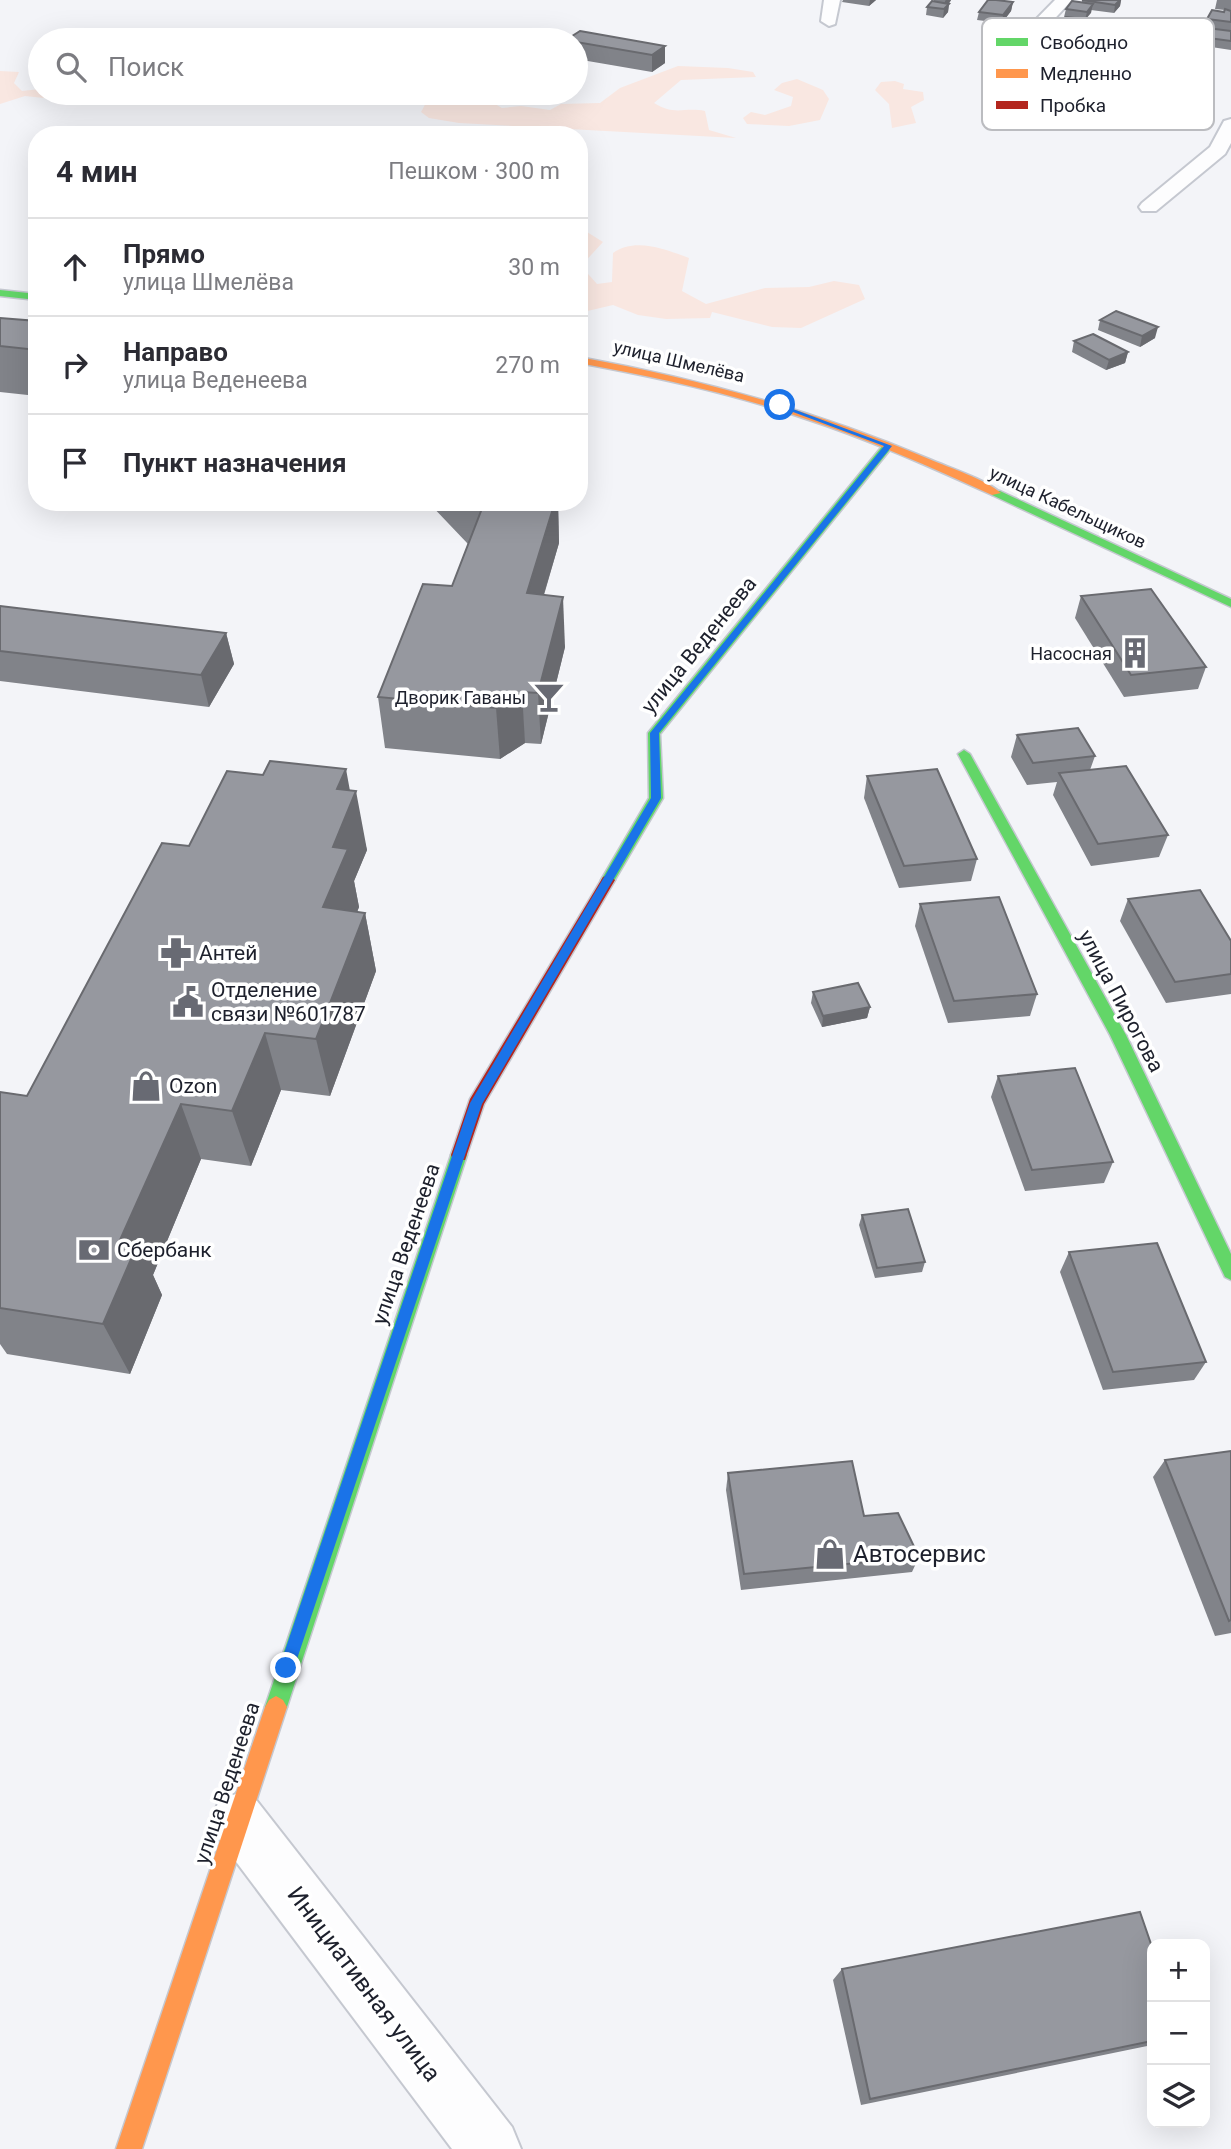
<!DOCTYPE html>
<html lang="ru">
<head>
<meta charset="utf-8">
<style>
  body { margin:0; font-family:Roboto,sans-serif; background:#f7f7f7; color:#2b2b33 }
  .controls { position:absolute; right:21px; bottom:21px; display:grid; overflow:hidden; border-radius:14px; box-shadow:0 7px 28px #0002 }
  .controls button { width:63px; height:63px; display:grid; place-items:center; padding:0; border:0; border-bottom:2px solid #e1e1e2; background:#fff; color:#2b2b33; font:35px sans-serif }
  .stop { position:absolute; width:21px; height:21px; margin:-16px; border:5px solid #1a73e8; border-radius:50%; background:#fff }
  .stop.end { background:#1a73e8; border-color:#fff; box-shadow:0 2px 7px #0008 }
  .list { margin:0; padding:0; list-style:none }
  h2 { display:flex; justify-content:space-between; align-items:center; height:91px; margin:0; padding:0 28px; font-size:30px }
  h2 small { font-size:23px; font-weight:400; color:#7c7c81 }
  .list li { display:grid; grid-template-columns:46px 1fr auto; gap:21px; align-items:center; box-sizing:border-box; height:98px; padding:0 28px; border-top:2px solid #e1e1e2 }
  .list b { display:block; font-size:26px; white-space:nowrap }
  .list p { margin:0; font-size:23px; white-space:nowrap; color:#7c7c81 }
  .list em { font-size:23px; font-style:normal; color:#7c7c81 }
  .icon { flex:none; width:38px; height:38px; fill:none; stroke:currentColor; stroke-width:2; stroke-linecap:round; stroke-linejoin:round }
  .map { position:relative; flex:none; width:1231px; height:2149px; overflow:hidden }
  .search { position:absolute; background:#fff; box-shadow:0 7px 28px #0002; left:28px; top:28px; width:560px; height:77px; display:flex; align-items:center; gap:18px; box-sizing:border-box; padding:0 24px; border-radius:38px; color:#7c7c81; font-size:26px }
  .panel { position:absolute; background:#fff; box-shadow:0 7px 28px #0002; left:28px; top:126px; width:560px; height:385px; border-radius:28px }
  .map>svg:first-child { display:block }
  .green { fill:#f9e7e1 }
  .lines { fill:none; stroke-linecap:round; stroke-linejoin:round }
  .street-casing { stroke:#c5c8d0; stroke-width:4 }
  .fast-casing { stroke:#c5c8d0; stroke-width:3 }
  .slow-casing { stroke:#c5c8d0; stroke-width:3 }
  .jam-casing { stroke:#c5c8d0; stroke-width:3 }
  .street { fill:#fdfdfe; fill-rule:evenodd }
  .fast { fill:#63d668; fill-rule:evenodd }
  .slow { fill:#ff974d; fill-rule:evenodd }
  .jam { fill:#b3261e; fill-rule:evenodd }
  .wall { fill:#818389 }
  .shaded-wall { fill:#696a6f }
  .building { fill:#96989f; stroke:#696a6f; stroke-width:2 }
  .route { fill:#1a73e8 }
  .labels { text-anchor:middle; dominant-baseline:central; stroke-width:7; stroke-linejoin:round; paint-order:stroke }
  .far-street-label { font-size:18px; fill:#1d202c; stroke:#fff }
  .far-poi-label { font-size:18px; fill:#1d202c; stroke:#fff; text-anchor:end }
  .street-label { font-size:21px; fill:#1d202c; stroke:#fff }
  .poi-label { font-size:21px; fill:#1d202c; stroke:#fff; text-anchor:start }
  .near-poi-label { font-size:24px; fill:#1d202c; stroke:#fff; text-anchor:start }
  .near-street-label { font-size:24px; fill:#1d202c; stroke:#fff }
  .key { fill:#fff; stroke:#bbbcc0; stroke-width:2 }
  .key-label { font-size:19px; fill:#1d202c }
</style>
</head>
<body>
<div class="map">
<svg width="1231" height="2149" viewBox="0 0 1231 2149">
  <rect width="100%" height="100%" fill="#f3f4f8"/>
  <g class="green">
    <path d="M678 66 728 68 753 72 756 77 681 80 654 103C675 116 683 107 705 111L709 130 736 138 459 123 429 118 421 112 427 101 486 99 502 108 521 106 550 110 561 104 600 103 620 88Z"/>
    <polygon points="0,71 19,72 14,83 22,91 40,89 40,93 65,93 53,99 25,96 0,104"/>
    <polygon points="797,79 823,90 829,99 820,120 789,126 747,124 743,118 751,112 765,115 791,106 793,97 774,90 782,83"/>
    <polygon points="895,81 904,84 903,89 923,92 924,100 911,107 916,123 892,128 889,104 875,90 881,82"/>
    <path d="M579 227 603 242 581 266 597 284 612 282 613 253C635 237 665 249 689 258L682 291 706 304 765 288 809 287 834 281 859 285 865 299 801 328 772 327 712 312 710 318 666 319 638 315 613 305 579 313Z"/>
  </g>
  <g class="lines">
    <defs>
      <g id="street">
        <polygon points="824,0 840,0 835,24 829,26 821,21"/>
        <polygon points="1055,0 1072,0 1020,56 1008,56 1006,52 1008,48"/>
        <polygon points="1231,119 1231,143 1225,154 1156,211 1142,211 1139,207 1142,203 1210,147 1224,121"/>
        <polygon points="238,1793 257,1801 512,2127 521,2149 452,2149 219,1839 211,1820 219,1801"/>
      </g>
      <g id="fast">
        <polygon points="0,290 37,294 37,300 0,296"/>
        <polygon points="884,444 893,446 660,734 663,798 613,883 603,883 601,880 649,798 648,733"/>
        <polygon points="992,491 1000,491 1231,599 1231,607 992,495"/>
        <polygon points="964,750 970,754 1126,1035 1231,1254 1231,1280 1225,1277 1110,1035 958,754"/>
        <polygon points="459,1148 465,1150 467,1155 287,1707 283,1714 276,1718 269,1714 265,1707 451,1155 453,1150"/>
      </g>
      <g id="slow">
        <path d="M579 357C700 379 816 411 929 459 950 468 985 479 1001 493L992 495C930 467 868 439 803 418 730 393 655 377 579 363Z"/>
        <polygon points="276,1696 283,1700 287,1707 142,2149 116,2149 265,1707 269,1700"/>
      </g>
      <polygon id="jam" points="608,875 615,880 484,1104 465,1160 453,1160 451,1155 470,1099 603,877"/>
    </defs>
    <use href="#street" class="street-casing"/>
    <use href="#fast" class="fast-casing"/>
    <use href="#slow" class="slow-casing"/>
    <use href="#jam" class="jam-casing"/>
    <use href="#street" class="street"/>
    <use href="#fast" class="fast"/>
    <use href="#slow" class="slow"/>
    <use href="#jam" class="jam"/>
  </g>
  <g class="wall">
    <polygon points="843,0 876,0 869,6 842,2"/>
    <polygon points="934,0 951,0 949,4 948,12 943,18 926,15 927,7 933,2"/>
    <polygon points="1082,0 1121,0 1120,6 1114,13 1091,10 1086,19 1091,23 1120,32 1117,41 1060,34 1061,26 1066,18 1064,17 1066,9 1082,3"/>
    <polygon points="1217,0 1231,0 1231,50 1198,45 1201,37 1206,28 1205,28 1207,19 1224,12 1225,10 1215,9"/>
    <polygon points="1013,2 1011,11 1002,23 977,20 979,12"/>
    <polygon points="1165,26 1179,28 1176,36 1163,35"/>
    <polygon points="576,40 665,46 665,63 652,72 576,59"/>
    <polygon points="1115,78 1110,94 1094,92 1096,83"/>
    <polygon points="0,318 37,321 37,396 0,392"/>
    <polygon points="1100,320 1155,338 1140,347 1098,330"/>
    <polygon points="1074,341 1128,352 1125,363 1106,370 1072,352"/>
    <polygon points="428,502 558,502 559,543 544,595 565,647 541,744 525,743 500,759 385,748 378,697 452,586 468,544"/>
    <polygon points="1081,596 1206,667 1198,689 1124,697 1075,618"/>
    <polygon points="0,606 226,633 234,664 209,707 0,681"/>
    <polygon points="1017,735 1095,756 1090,770 1168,835 1159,857 1091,866 1053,795 1057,782 1027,785 1011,757"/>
    <polygon points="867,776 977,859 971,881 899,888 864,798"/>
    <polygon points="350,790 367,850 354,881 359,907 357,912 365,913 376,971 330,1096 281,1090 251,1166 201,1159 153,1275 162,1295 130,1374 7,1354 0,1344 0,1092 27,1096"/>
    <polygon points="1128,899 1231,941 1231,994 1166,1003 1120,921"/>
    <polygon points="920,904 1037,994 1030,1016 948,1023 915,926"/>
    <polygon points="813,992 870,1007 867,1018 822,1027 811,1003"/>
    <polygon points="998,1076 1113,1162 1104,1183 1025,1191 991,1097"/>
    <polygon points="862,1215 925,1262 922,1272 875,1278 859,1225"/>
    <polygon points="1069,1252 1206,1362 1194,1380 1103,1390 1060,1272"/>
    <polygon points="1231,1451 1231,1633 1215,1636 1153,1477 1165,1460"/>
    <polygon points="728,1473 864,1516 919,1557 912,1572 741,1590 726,1490"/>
    <polygon points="1152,1947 1152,2045 861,2105 833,1980 842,1969"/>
  </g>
  <g class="shaded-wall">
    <polygon points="870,0 876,0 869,6"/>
    <polygon points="946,0 951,0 944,9 945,1"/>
    <polygon points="1120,0 1121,0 1120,6 1114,13 1115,5"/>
    <polygon points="1013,2 1011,11 1002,23 1003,15"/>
    <polygon points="949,4 948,12 943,18 944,9"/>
    <polygon points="1093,4 1091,13 1085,20 1087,12"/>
    <polygon points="665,46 665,63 652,72 652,55"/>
    <polygon points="1158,327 1155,338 1140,347 1142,336"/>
    <polygon points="1128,352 1125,363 1106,370 1109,360"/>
    <polygon points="555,502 558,502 559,543 529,644 527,593"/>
    <polygon points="563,597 565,647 541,744 538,693"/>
    <polygon points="226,633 234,664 209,707 201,675"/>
    <polygon points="522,692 525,743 500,759 496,708"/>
    <polygon points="346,769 352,802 356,791 367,850 354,881 359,907 336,966 323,907 333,847 337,789"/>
    <polygon points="365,913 376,971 330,1096 316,1039"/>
    <polygon points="870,1007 867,1018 822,1027 823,1016"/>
    <polygon points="265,1033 281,1090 251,1166 232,1111"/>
    <polygon points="181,1104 201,1159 153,1275 162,1295 130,1374 103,1324 120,1240"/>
  </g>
  <g class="building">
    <polygon points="988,0 996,0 1013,2 1003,15 979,12"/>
    <polygon points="1082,0 1120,0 1115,5"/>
    <polygon points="932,1 949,4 944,9 927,7"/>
    <polygon points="1072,1 1093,4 1087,12 1066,9"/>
    <polygon points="1225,9 1231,11 1231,22 1207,19 1212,10 1224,12"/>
    <polygon points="1066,17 1092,20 1090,23 1122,23 1119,32 1061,26"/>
    <polygon points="1207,28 1231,31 1231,41 1201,37"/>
    <polygon points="580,31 665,46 652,55 576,42 576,40 566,40"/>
    <polygon points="1116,311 1158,327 1142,336 1100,320"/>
    <polygon points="0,318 37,321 37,350 0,346"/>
    <polygon points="1093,334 1128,352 1109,360 1074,341"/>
    <polygon points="472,502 555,502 527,593 563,597 538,693 522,692 496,708 378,697 423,584 452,586 481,511"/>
    <polygon points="1151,589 1206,667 1131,675 1081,596"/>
    <polygon points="0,606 226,633 201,675 0,651"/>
    <polygon points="1078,728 1095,756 1033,763 1017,735"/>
    <polygon points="270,761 346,769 337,789 356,791 333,847 348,849 323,907 365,913 316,1039 265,1033 232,1111 181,1104 120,1240 138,1243 103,1324 0,1308 0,1092 27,1096 162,843 189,846 227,771 263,775"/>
    <polygon points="1126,766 1168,835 1098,844 1059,773"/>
    <polygon points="937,769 977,859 904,866 867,776"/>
    <polygon points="1200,890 1231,941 1231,974 1175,982 1128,899"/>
    <polygon points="999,897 1037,994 954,1001 920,904"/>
    <polygon points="858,983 870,1007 823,1016 813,992"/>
    <polygon points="1075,1068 1113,1162 1032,1170 998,1076"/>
    <polygon points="908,1209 925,1262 877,1268 862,1215"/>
    <polygon points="1157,1243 1206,1362 1113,1372 1069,1252"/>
    <polygon points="1231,1451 1231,1620 1229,1621 1165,1460"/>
    <polygon points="852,1461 864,1516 898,1513 919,1557 744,1574 728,1473"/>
    <polygon points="1140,1912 1152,1947 1152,2041 870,2099 842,1969"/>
  </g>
  <polygon class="route" points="777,403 892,446 659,733 661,798 482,1104 294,1668 291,1674 286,1676 281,1674 279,1668 470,1103 651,798 650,733 884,446 777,406"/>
  <defs>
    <symbol id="building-bare" viewBox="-9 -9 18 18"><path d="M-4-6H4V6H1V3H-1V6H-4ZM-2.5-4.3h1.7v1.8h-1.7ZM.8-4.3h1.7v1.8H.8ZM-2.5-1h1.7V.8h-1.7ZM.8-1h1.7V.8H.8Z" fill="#686a73" stroke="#fff" stroke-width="2.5" paint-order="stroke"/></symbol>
    <symbol id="bar-bare" viewBox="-9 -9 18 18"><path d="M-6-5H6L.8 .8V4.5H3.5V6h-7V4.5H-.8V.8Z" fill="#686a73" stroke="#fff" stroke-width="2.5" paint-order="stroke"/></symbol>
    <symbol id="pharmacy-bare" viewBox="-9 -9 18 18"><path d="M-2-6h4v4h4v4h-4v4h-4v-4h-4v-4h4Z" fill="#686a73" stroke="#fff" stroke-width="2.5" paint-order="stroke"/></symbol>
    <symbol id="civic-bare" viewBox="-9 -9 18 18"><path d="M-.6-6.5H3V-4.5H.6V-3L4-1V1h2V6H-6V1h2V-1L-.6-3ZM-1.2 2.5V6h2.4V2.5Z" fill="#686a73" stroke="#fff" stroke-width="2.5" paint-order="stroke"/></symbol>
    <symbol id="shop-bare" viewBox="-9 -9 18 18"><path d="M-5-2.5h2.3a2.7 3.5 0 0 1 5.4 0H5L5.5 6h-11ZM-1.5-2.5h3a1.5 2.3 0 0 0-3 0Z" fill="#686a73" stroke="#fff" stroke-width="2.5" paint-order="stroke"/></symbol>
    <symbol id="bank-bare" viewBox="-9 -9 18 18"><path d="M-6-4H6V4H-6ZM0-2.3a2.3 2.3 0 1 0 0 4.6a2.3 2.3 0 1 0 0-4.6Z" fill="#686a73" stroke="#fff" stroke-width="2.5" paint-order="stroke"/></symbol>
  </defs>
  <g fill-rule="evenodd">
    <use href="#building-bare" x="1113" y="631" width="44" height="44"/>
    <use href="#bar-bare" x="527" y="675" width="44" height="44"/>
    <use href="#pharmacy-bare" x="154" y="931" width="44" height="44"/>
    <use href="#civic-bare" x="166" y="980" width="44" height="44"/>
    <use href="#shop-bare" x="124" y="1064" width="44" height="44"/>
    <use href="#bank-bare" x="72" y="1228" width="44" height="44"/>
    <use href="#shop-bare" x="808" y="1532" width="44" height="44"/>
  </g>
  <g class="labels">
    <g class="far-street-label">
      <text transform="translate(679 361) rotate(13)">улица Шмелёва</text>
      <text transform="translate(1068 507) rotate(25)">улица Кабельщиков</text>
    </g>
    <g class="far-poi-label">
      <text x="1112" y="653">Насосная</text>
      <text x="526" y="697">Дворик Гаваны</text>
    </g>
    <g class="street-label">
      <text transform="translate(699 645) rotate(-51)">улица Веденеева</text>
      <text transform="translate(1121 1001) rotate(62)">улица Пирогова</text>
      <text transform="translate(406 1244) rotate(-71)">улица Веденеева</text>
      <text transform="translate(227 1783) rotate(-72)">улица Веденеева</text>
    </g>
    <g class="poi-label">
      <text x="199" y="953">Антей</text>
      <text x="211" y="990">Отделение<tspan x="211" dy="24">связи №601787</tspan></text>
      <text x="169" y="1086">Ozon</text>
      <text x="117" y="1250">Сбербанк</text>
    </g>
    <g class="near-poi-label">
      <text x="853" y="1554">Автосервис</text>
    </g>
    <g class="near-street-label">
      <text transform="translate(364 1984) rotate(53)">Инициативная улица</text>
    </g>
  </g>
  <rect x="982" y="18" width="232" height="112" rx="10" class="key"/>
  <rect x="996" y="38" width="32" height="8" fill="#63d668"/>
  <rect x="996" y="69" width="32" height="9" fill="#ff974d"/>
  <rect x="996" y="101" width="32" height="8" fill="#b3261e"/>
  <g class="key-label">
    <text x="1040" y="49">Свободно</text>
    <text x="1040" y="80">Медленно</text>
    <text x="1040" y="112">Пробка</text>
  </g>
</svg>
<div class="controls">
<button>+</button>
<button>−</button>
<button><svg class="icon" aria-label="layers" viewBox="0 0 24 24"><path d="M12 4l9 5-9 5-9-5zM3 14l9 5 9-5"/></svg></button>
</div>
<div class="stop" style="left:780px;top:405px"></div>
<div class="stop end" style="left:286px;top:1668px"></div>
<div class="search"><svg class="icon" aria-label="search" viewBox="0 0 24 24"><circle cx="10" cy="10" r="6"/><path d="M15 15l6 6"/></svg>Поиск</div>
<section class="panel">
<h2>4 мин<small>Пешком · 300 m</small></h2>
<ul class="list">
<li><svg class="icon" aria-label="ahead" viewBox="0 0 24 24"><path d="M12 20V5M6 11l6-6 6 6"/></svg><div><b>Прямо</b><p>улица Шмелёва</p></div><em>30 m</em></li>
<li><svg class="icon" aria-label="right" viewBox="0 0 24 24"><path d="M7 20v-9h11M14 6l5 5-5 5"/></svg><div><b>Направо</b><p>улица Веденеева</p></div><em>270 m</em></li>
<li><svg class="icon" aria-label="arrive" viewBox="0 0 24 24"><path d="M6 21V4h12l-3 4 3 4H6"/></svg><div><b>Пункт назначения</b></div></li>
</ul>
</section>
</div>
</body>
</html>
